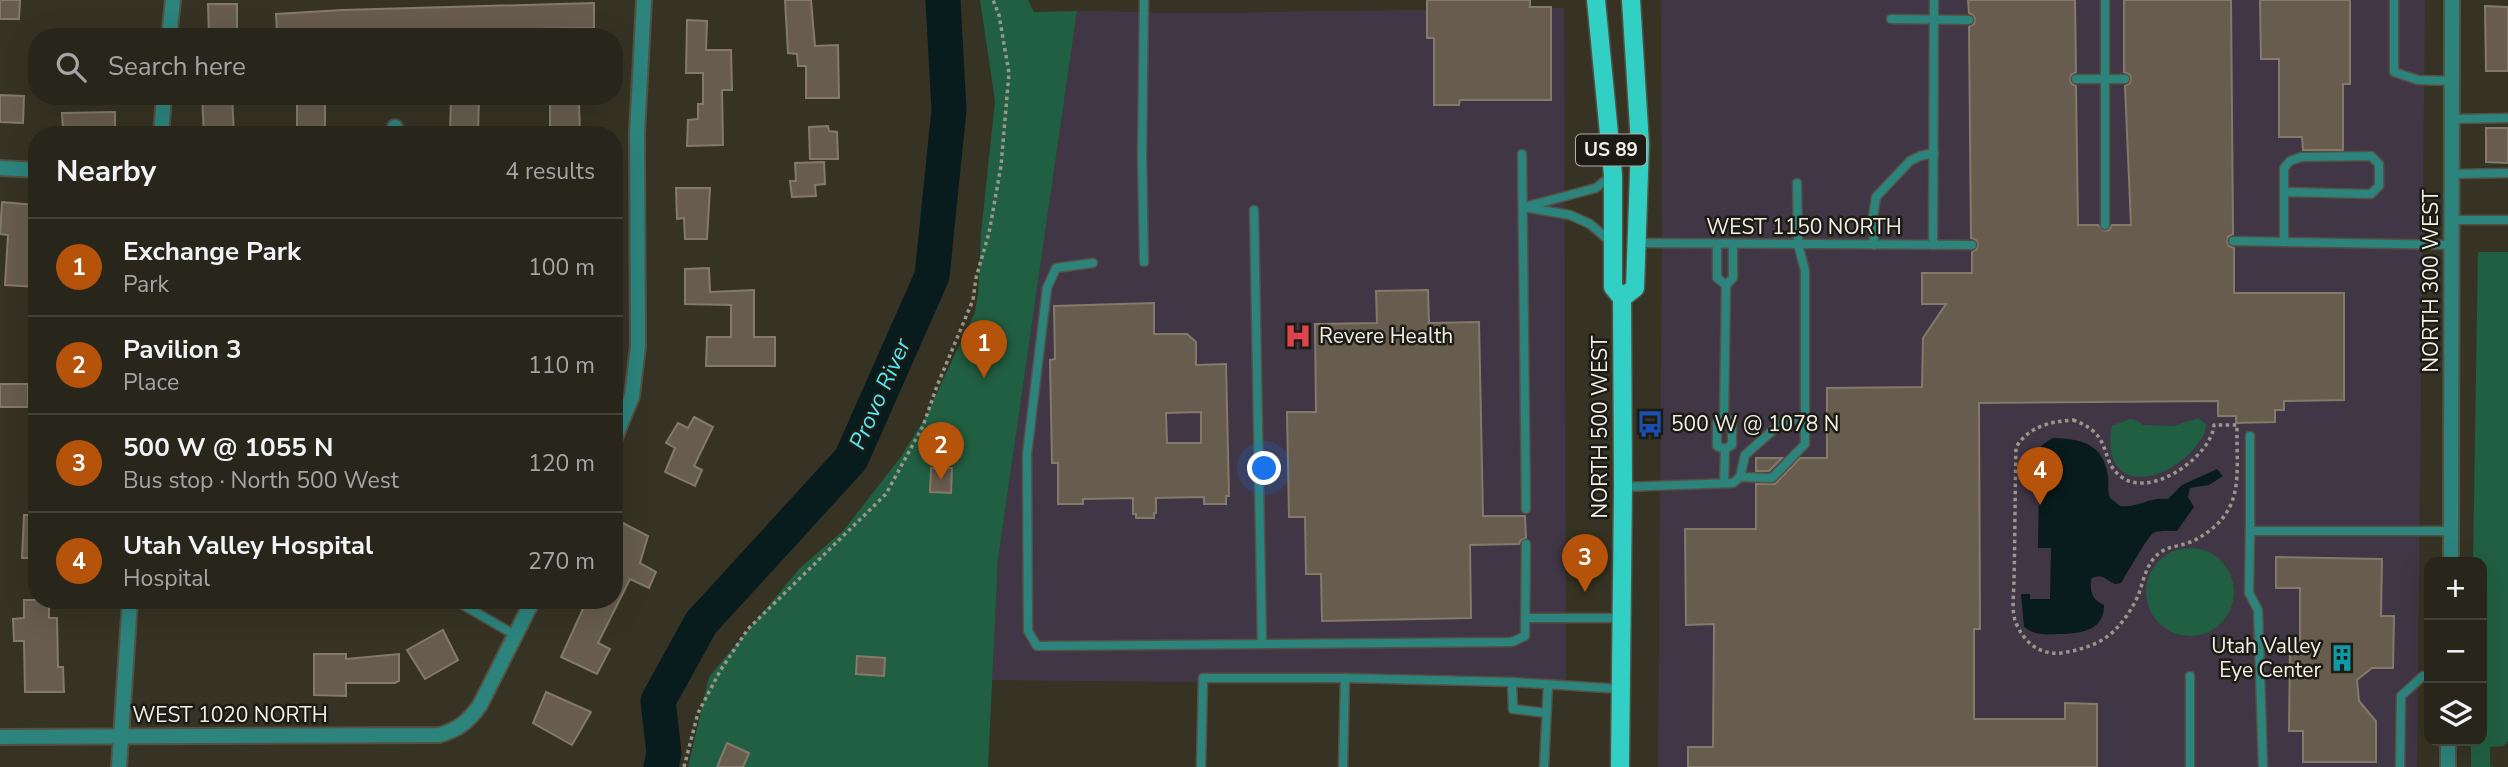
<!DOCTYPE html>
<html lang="en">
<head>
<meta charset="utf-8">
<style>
  body { margin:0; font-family:"Nunito Sans",sans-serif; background:#302e24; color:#f1f3f6 }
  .controls { position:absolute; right:21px; bottom:21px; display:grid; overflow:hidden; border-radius:14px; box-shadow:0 7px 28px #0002 }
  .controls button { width:63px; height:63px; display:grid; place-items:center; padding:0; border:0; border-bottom:2px solid #44433a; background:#28261b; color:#f1f3f6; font:35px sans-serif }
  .you { position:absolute; left:1265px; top:469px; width:24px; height:24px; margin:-18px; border:5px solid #fff; border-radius:50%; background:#1a73e8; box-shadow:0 0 0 10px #1a73e833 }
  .badge { display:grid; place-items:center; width:46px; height:46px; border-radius:50%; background:#b45309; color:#fff; font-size:23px; font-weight:700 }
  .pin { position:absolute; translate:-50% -58px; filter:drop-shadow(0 2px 4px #0008) }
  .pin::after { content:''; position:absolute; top:37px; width:24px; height:21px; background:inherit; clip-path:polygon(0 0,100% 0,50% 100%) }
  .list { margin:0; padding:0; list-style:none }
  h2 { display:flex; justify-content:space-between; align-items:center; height:91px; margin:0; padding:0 28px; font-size:30px }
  h2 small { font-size:23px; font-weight:400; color:#a5a5a3 }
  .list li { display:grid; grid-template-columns:46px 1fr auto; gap:21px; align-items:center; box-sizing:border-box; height:98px; padding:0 28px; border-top:2px solid #44433a }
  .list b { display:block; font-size:26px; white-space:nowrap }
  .list p { margin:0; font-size:23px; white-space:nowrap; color:#a5a5a3 }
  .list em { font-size:23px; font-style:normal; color:#a5a5a3 }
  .icon { flex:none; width:38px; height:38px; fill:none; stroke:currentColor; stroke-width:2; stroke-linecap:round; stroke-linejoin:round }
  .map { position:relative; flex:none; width:2508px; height:767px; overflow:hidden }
  .search { position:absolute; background:#28261b; box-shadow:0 7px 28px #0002; left:28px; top:28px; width:595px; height:77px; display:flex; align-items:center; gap:18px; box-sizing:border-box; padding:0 24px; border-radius:28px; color:#a5a5a3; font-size:26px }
  .panel { position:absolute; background:#28261b; box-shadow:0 7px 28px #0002; left:28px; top:126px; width:595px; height:483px; border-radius:28px }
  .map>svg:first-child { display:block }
  .medical { fill:#403646 }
  .green { fill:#215f42 }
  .water { fill:#081b1d }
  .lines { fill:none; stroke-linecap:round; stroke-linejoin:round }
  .river { stroke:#081b1d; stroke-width:35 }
  .building { fill:#675c4e; stroke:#84796b; stroke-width:2; fill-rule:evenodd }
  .service-casing { stroke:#545143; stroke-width:11 }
  .minor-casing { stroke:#545143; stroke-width:18 }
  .tertiary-casing { stroke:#545143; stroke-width:18 }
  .primary-casing { stroke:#545143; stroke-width:21 }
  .path { stroke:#99968a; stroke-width:3.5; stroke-dasharray:3.5 3.5; stroke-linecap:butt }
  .service { stroke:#2c847d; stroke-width:8 }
  .minor { stroke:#2c847d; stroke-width:14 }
  .tertiary { stroke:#2c847d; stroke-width:14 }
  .primary { stroke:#31cfc4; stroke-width:18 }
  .labels { text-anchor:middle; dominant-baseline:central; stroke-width:5; stroke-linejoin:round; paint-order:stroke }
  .shield { fill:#1c1b14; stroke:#b2b0a8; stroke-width:2 }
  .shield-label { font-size:19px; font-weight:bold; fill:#f2f0e7 }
  .street-label { font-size:21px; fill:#f2f0e7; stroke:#1c1b14 }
  .poi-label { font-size:21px; fill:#f2f0e7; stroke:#1c1b14; text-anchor:start }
  .water-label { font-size:23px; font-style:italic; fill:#53e6f2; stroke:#1c1b14 }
</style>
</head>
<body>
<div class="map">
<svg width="2508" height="767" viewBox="0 0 2508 767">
  <rect width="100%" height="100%" fill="#363324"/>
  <g class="medical">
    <polygon points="1661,0 2425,0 2417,767 1658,767 1662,243"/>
    <polygon points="1564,8 1566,686 992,680 998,559 1077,11 1192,13"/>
  </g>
  <g class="green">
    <polygon points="980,0 1028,0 1034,12 1077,11 998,559 988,767 688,767 709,677 800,568 844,530 900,458 925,418 975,312 978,294 981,233 995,101"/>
    <polygon points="2478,252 2508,252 2508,741 2504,746 2490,747 2490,766 2494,767 2471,767 2471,741 2482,741 2482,562 2473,562"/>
    <path d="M2198 418 2206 424C2206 436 2198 443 2191 452 2155 489 2100 488 2112 426L2130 419 2138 421 2143 425 2174 426Z"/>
    <circle cx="2190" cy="592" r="44"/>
  </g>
  <path class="water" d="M2053 438C2081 439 2103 443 2108 476 2109 484 2107 491 2110 498L2120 506C2140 508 2147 497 2168 499L2182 485 2217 469 2223 476 2209 485 2190 488 2188 497 2194 507 2177 531C2169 531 2160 530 2153 533 2149 535 2126 575 2121 583L2115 584C2105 580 2102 572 2091 579 2090 592 2092 600 2104 605 2104 630 2083 633 2063 634 2047 634 2037 637 2024 627L2021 594H2030V599H2050L2051 548H2038L2039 472H2029C2031 455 2038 446 2053 438Z"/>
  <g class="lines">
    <polyline class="river" points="661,767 664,753 658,701 701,623 851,459 932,276 949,110 943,0"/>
  </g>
  <g class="building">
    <polygon points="0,0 20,0 19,19 0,19"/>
    <polygon points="785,0 811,0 815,46 838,45 839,98 806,98 806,66 798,66 797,54 788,53"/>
    <polygon points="1427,0 1530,0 1530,7 1551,7 1551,100 1460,100 1459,105 1434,105 1434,38 1427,38"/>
    <polygon points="1968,0 2075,0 2076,72 2071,75 2070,80 2072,84 2076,86 2078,225 2098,225 2104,231 2109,230 2112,225 2131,225 2125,86 2130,83 2131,78 2129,74 2124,72 2124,0 2231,0 2233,234 2228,237 2227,242 2229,246 2234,248 2234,293 2344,293 2344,400 2284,401 2284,410 2275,410 2275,422 2236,423 2236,416 2218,416 2218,401 1979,403 1980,629 1974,629 1974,719 2065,719 2065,703 2097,704 2097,767 1688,767 1688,747 1713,747 1714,624 1686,625 1685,529 1756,529 1756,484 1775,484 1800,458 1827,458 1827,388 1922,387 1923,338 1946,304 1922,304 1922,273 1972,273 1972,252 1977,249 1978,244 1976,240 1971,238 1969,27 1974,24 1975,19 1973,15 1969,13"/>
    <polygon points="2260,0 2350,0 2350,84 2343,84 2343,150 2303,150 2302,137 2279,137 2279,59 2261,59"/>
    <polygon points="594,3 594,28 532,29 532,36 408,37 408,34 343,35 343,32 277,35 276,14 342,10"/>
    <polygon points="208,4 237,4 237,37 209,37"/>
    <polygon points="2485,6 2508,7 2508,71 2486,71"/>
    <polygon points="687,20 707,21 706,50 731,50 732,90 722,90 723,145 687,146 688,120 698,119 698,104 703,104 703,73 686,73"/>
    <polygon points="0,95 24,96 23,123 0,122"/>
    <polygon points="202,96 232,96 234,135 204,135"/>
    <rect x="297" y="96" width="28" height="39"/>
    <polygon points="451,96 479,96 478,135 450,135"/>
    <polygon points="550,104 579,104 580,135 550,135"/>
    <polygon points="115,112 115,135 73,135 73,130 63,130 62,113"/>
    <polygon points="828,126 829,131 837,132 838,159 810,159 809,127"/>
    <polygon points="2486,128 2508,128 2508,163 2486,162"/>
    <polygon points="824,162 825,184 815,185 816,196 792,197 790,181 796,181 795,163"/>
    <polygon points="676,188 710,188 707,239 685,239 684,218 677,219"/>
    <polygon points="2,202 34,205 29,256 37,257 37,287 5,285 8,235 0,234"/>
    <polygon points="709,268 710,292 754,290 754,337 775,337 775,366 706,366 707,337 731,337 731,305 685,304 685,269"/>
    <polygon points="1428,290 1429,323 1479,322 1483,516 1525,516 1526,538 1521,540 1519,544 1470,545 1471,618 1322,621 1321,574 1306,574 1305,517 1289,517 1287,412 1316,412 1315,324 1377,323 1376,291"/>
    <path d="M1154 303V334H1187L1196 342V365L1226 364 1229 496H1226V504H1204V497L1156 498V513H1154V518H1136V514H1133V498L1083 499V504H1058V463H1052L1050 360 1055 359 1054 306ZM1201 412V443H1167L1166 413Z"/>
    <rect x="0" y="384" width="28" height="23"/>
    <polygon points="694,417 713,427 694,466 702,470 695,486 665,472 675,448 666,443 678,423 688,428"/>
    <polygon points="1756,458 1782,458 1769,471 1756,471"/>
    <polygon points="931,468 952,468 951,493 930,492"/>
    <polygon points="24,515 37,515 37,558 22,558"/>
    <polygon points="619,521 648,536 640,563 656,572 649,588 630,579 598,643 610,649 597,674 561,657 587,600 614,600 614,533"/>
    <polygon points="2276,557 2382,559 2381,616 2394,616 2393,668 2372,668 2357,680 2359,701 2376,721 2376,762 2303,762 2303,731 2289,731 2290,649 2300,649 2300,588 2276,588"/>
    <polygon points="24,600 49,600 49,618 57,618 58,667 63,667 64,692 25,692 24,641 14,641 13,619 24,618"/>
    <polygon points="443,630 458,660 425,679 407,650"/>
    <polygon points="314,654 346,654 346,659 399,654 399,681 395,683 346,683 346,696 314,695"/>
    <polygon points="857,656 885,658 884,676 856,674"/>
    <polygon points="546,692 591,712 572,745 533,723"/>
    <polygon points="727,743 749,753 743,767 717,767"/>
  </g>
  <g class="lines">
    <defs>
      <g id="service">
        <polyline points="2394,0 2394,72 2418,80 2453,81"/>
        <polyline points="1891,19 1969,20"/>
        <polyline points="2076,79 2125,79"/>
        <polyline points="2452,119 2508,118"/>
        <polyline points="1522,154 1526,509"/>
        <polyline points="2452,174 2508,173"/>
        <path d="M2284 192 2371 194 2379 186V164L2371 156 2301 157 2290 161 2284 168C2284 193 2284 217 2284 242L2452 245"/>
        <polyline points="1528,206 1596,188 1611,176"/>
        <polyline points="1523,207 1570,215 1590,224 1612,243"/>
        <polyline points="1254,210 1262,644"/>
        <polyline points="2452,220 2508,220"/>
        <polyline points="2105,225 2105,0"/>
        <polyline points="2233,241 2284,242"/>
        <polyline points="1636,243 1972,245"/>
        <polyline points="1717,244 1717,278 1726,285"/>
        <polyline points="1874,245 1873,217 1876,197 1910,161 1920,156 1934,153"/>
        <polyline points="1933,245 1934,0"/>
        <polyline points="1144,262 1142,156 1144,0"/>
        <polyline points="1093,263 1056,268 1047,288 1027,454 1028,631 1037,646 1512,642 1525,636 1526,544"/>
        <polyline points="1724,418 1726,285 1733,278 1733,244"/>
        <polyline points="2250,436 2250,531 2451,531"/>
        <polyline points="1740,477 1772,478 1805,444 1805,271 1798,244 1797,183"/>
        <polyline points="1724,483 1725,449 1732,445 1732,422 1724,418 1717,423 1717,446 1725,449"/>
        <polyline points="1623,487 1733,483 1740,477 1745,455 1782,422 1805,418"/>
        <polyline points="2250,531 2249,593 2258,610 2263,767"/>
        <polyline points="463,600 463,605 515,635"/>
        <polyline points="1525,618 1622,618"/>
        <polyline points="1512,682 1513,709 1546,713"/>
        <polyline points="1201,767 1203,678 1345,678 1512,682 1621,689"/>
        <polyline points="1343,767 1345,678"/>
        <polyline points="1544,767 1548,685"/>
        <polyline points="2190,767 2190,676"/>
        <polyline points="2400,767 2401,696 2423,676 2429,676"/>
      </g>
      <g id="minor">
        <polyline points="169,37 173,0"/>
        <polyline points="395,127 395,135"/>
        <polyline points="161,135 164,96"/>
        <polyline points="0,168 37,170"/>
        <polyline points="614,440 632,396 638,346 637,133 644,0"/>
        <path d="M0 737 439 735C458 730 469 721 480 705L533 600"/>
        <polyline points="119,767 130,600"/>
      </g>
      <g id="tertiary">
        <polyline points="2451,562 2452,0"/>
        <polyline points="2448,767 2448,741"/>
      </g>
      <g id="primary">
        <polyline points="1596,0 1613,175 1613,287 1622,298 1623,487 1620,767"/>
        <polyline points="1622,298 1635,288 1640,144 1631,0"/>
      </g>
    </defs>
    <use href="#service" class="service-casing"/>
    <use href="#minor" class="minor-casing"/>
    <use href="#tertiary" class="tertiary-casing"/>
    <use href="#primary" class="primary-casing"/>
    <g class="path">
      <path d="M2073 420C2116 435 2097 461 2123 478 2153 498 2212 455 2214 425H2237C2236 476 2247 513 2193 541 2180 547 2166 545 2155 557 2145 568 2143 583 2138 596 2132 609 2124 621 2114 631 2099 645 2080 650 2061 653 2039 655 2024 642 2016 623 2011 612 2014 592 2014 580 2015 536 2015 491 2016 447 2030 426 2049 422 2073 420Z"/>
      <polyline points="684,767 698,713 720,671 748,629 886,494 923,426 937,386 973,300 976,278 989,233 1001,166 1009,73 999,15 993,0"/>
    </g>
    <use href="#service" class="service"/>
    <use href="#minor" class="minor"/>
    <use href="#tertiary" class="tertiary"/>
    <use href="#primary" class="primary"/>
  </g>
  <defs>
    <symbol id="hospital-bare" viewBox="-9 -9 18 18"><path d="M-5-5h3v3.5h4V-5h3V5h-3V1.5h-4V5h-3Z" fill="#e0444e" stroke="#1c1b14" stroke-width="2.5" paint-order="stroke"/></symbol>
    <symbol id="bus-bare" viewBox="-9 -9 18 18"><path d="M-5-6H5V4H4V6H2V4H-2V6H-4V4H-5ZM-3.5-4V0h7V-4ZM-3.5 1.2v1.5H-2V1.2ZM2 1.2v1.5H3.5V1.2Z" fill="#1a4fb4" stroke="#1c1b14" stroke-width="2.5" paint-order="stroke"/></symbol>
    <symbol id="building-bare" viewBox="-9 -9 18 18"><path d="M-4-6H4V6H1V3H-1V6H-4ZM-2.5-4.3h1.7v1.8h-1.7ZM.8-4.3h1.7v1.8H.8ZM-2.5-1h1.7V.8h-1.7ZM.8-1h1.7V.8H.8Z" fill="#0f9aa8" stroke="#1c1b14" stroke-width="2.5" paint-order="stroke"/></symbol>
  </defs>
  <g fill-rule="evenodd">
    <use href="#hospital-bare" x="1279" y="317" width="38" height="38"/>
    <use href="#bus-bare" x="1631" y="405" width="38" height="38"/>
    <use href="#building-bare" x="2323" y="639" width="38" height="38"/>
  </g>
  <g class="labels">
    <rect class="shield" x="1576" y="134.5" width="70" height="31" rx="5"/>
    <g class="shield-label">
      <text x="1611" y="150">US 89</text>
    </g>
    <g class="street-label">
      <text x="1804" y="227">WEST 1150 NORTH</text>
      <text transform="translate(2431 281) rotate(-90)">NORTH 300 WEST</text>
      <text transform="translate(1600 427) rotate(-90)">NORTH 500 WEST</text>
      <text x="230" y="715">WEST 1020 NORTH</text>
    </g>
    <g class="poi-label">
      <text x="1319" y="336">Revere Health</text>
      <text x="1671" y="424">500 W @ 1078 N</text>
      <text x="2321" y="646" text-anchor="end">Utah Valley<tspan x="2321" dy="24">Eye Center</tspan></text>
    </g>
    <g class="water-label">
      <text transform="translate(880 394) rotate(-66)">Provo River</text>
    </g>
  </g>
</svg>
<div class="controls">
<button>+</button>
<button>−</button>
<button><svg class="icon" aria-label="layers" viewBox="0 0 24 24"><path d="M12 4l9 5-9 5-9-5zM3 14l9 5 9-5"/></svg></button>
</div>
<div class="you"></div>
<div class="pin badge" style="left:984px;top:378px">1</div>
<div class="pin badge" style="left:941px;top:480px">2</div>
<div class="pin badge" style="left:1585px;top:592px">3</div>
<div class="pin badge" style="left:2040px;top:505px">4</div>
<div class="search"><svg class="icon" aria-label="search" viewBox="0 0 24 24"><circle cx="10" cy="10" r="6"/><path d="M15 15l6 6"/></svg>Search here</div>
<section class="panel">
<h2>Nearby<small>4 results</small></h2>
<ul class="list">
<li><span class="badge">1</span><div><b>Exchange Park</b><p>Park</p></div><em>100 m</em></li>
<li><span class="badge">2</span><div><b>Pavilion 3</b><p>Place</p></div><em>110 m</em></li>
<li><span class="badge">3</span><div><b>500 W @ 1055 N</b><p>Bus stop · North 500 West</p></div><em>120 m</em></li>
<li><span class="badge">4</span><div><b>Utah Valley Hospital</b><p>Hospital</p></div><em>270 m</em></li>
</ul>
</section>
</div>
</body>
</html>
